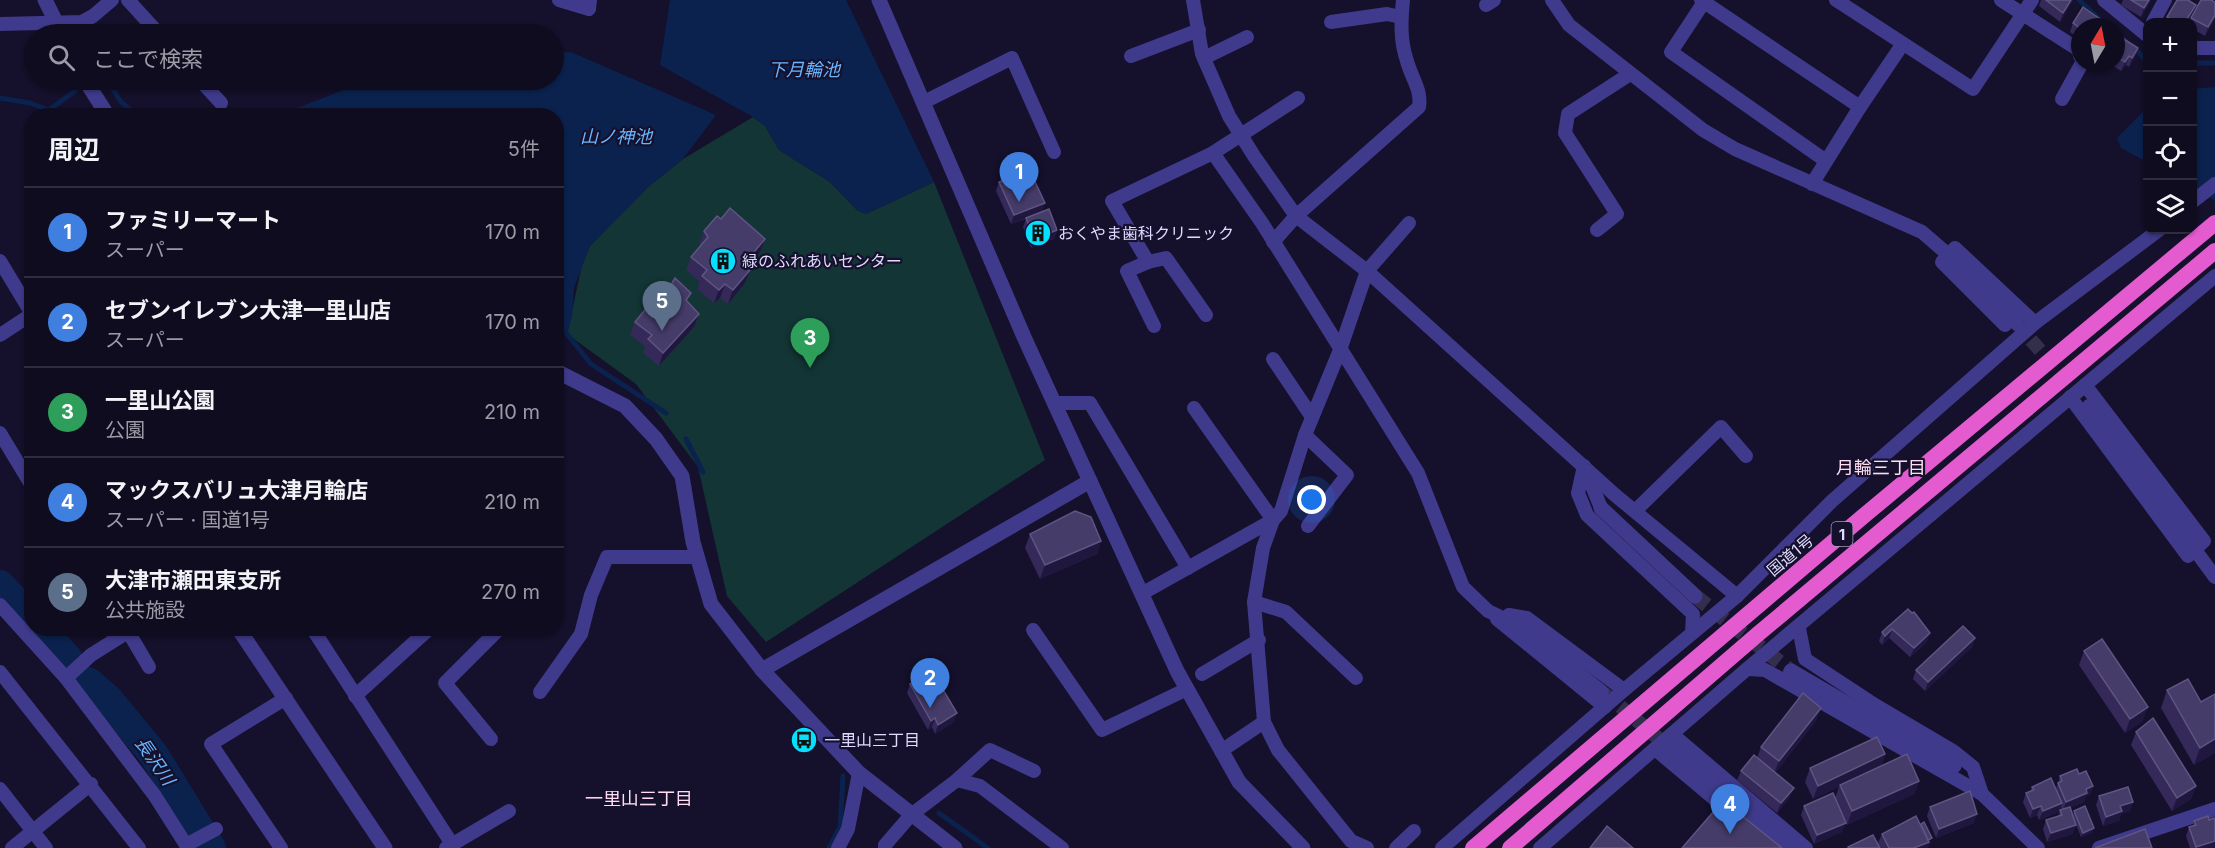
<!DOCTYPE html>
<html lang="ja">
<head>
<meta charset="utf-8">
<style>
  body { margin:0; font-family:Inter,"Noto Sans JP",sans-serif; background:#1e1a2d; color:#f1f3f6 }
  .controls { position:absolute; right:18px; top:18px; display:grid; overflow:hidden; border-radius:12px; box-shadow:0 2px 4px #0004 }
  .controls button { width:54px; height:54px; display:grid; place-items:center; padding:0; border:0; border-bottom:2px solid #302c3e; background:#100c20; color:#f1f3f6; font:30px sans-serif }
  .compass { position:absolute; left:2071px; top:18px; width:54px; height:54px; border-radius:50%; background:#100c20; box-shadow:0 2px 4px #0004; rotate:10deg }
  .you { position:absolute; left:1312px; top:500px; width:21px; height:21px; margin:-15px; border:4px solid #fff; border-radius:50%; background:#1a73e8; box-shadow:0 0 0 9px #1a73e833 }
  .badge { display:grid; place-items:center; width:39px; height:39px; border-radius:50%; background:#8c9099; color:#fff; font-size:20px; font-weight:700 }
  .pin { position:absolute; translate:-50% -50px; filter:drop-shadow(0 2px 3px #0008) }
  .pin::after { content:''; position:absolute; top:32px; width:21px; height:18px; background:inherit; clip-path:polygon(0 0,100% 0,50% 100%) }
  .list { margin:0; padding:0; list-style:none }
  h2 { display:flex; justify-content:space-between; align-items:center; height:78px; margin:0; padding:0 24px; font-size:26px }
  h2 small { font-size:20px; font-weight:400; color:#9c9ba5 }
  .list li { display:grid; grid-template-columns:39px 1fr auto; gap:18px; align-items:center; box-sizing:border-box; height:90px; padding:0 24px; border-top:2px solid #302c3e }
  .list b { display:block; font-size:22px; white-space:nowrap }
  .list p { margin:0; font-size:20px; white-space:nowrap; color:#9c9ba5 }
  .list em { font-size:20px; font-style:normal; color:#9c9ba5 }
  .icon { flex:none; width:33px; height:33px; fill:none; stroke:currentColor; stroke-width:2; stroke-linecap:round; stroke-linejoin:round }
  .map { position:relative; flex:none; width:2215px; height:848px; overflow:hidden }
  .search { position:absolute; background:#100c20; box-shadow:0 2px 4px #0004; left:24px; top:24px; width:540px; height:66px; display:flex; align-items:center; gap:15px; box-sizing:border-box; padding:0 21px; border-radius:33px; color:#9c9ba5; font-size:22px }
  .panel { position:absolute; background:#100c20; box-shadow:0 2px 4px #0004; left:24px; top:108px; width:540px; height:528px; border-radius:24px }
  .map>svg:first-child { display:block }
  .green { fill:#133535 }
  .water { fill:#0b224e }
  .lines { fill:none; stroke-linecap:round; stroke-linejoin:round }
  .stream { stroke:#0b224e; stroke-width:5 }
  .river { stroke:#0b224e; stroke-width:30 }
  .minor-tunnel { stroke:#332e4b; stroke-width:14; stroke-dasharray:14 7; stroke-linecap:butt }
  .tertiary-tunnel { stroke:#332e4b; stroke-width:15; stroke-dasharray:15 8; stroke-linecap:butt }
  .minor { stroke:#3f3a8b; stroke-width:14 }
  .tertiary { stroke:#3f3a8b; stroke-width:15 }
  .trunk-bridge { stroke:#e45bd0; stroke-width:16 }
  .wall { fill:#342959 }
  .shaded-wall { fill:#20173f }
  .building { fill:#463c6a; stroke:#5e5582; stroke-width:1.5 }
  .labels { text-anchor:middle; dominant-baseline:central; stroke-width:4.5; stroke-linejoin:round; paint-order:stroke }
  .shield { fill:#15102b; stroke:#a29dbf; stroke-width:1.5 }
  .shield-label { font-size:15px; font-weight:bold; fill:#dfdaff }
  .poi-label { font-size:16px; fill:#dfdaff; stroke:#15102b; text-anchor:start }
  .street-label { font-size:16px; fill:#dfdaff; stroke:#15102b }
  .water-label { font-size:18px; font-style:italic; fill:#68b5ff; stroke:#15102b }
  .neighbourhood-label { font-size:18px; fill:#ffdcf1; stroke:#15102b }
</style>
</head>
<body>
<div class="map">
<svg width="2215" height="848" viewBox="0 0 2215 848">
  <rect width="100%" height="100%" fill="#15102b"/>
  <polygon class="green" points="753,117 765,126 779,150 830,182 857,210 866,214 934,182 1045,460 766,642 727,596 698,467 636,384 567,334 582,265 590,246 648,187 683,159"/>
  <g class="water">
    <polygon points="670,0 846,0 934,182 866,214 857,210 830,182 779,150 765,126 753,117 660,65"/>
    <polygon points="571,52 716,115 683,159 648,187 590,246 574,288 572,317 567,334 556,327 556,116 279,115 359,84 405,80 554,80 554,53"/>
    <polygon points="2215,87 2215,201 2193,187 2192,89"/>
    <polygon points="2147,108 2147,162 2121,148 2117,138"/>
  </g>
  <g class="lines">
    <g class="stream">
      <polyline points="2079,0 2108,27"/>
      <polyline points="2116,33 2125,40"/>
      <polyline points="2132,46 2148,62"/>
      <polyline points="2192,63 2215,63"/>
      <polyline points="107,80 121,102 138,116"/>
      <polyline points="0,98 30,103 49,110 75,91"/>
      <polyline points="567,334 591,364 666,413"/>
      <polyline points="686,439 703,472"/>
      <polyline points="939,813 988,848"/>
      <polyline points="829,848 840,827 843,776"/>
    </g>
    <g class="river">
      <polyline points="0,585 32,619"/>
      <polyline points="40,628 68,659"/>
      <polyline points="88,682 108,699 154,755 211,848"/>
    </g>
    <g class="minor-tunnel">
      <polyline points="2017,324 2089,406"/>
      <polyline points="1604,693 1671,749"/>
    </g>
    <polyline class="tertiary-tunnel" points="1695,596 1791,671"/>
    <g class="minor">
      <polyline points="128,0 159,34"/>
      <polyline points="559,0 589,9 590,0"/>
      <polyline points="1193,0 1202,54 1229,116 1254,156 1296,216 1367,271 1615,495 1737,596"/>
      <polyline points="1552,0 1569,25 1703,130 1735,149 1922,232 1959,264 2017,324"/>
      <polyline points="1701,0 1860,107"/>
      <polyline points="1836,0 1973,89 2032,0"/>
      <polyline points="2001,0 2079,50 2080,56"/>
      <polyline points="2104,0 2148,36"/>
      <polyline points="1704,2 1671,52 1826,161"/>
      <polyline points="1486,5 1494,0"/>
      <polyline points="1331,22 1387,14 1401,17"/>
      <polyline points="2153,22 2165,0"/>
      <polyline points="0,24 82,22 93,16 112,0"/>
      <polyline points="2192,48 2215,48"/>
      <polyline points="1131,56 1199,30"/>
      <polyline points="1204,58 1247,37"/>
      <polyline points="200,80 221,103"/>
      <polyline points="2062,99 2082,63"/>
      <polyline points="924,102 1012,58 1054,152"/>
      <polyline points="1213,153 1298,98"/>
      <polyline points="1812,184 1860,107 1902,45"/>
      <polyline points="2192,202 2215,184"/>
      <polyline points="1597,230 1617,214 1565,133 1568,114 1630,74"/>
      <path d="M1273 242 1296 216 1419 107C1422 90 1411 77 1407 61 1400 41 1401 21 1403 0"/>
      <polyline points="0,261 32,314"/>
      <polyline points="1148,262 1166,258 1206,315"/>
      <polyline points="2005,325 1942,262 1955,248 2035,323"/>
      <polyline points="1154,326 1127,271 1148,262 1112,201 1213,153 1262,223 1418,473 1463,587 1488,611 1520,626 1602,692"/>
      <polyline points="0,335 32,314"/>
      <polyline points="1273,359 1312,417"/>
      <polyline points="2070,397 2188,556 2204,541 2085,385"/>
      <polyline points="1055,403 1090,403 1188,568"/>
      <polyline points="2089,406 2215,577"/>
      <polyline points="1194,408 1273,520"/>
      <polyline points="0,433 32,486"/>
      <polyline points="1305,435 1347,475 1308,526"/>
      <polyline points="1584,466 1578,493 1587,515 1693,614 1692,633"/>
      <polyline points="1586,471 1601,508"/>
      <polyline points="1635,511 1721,427 1746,456"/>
      <polyline points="1143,593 1273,520"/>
      <polyline points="1254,602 1286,612 1356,678"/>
      <polyline points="0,605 66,678 155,796 188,848"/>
      <polyline points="1509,615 1527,618 1624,690"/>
      <polyline points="1497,619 1605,707"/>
      <polyline points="126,628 149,667"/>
      <polyline points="312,628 452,844"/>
      <polyline points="1799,628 1805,659 1875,705 1953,751 1973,767 1982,794 2038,848"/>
      <polyline points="1033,630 1102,730 1187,689"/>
      <polyline points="1747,669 1765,670 1982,794"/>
      <polyline points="0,672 139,848"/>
      <polyline points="1202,674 1259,640"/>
      <polyline points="66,678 91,655 134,628"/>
      <polyline points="540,692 581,634 591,595 607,557 697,557"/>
      <polyline points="355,696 430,628"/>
      <polyline points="1672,734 1806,848"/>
      <polyline points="491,739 445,683 500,628"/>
      <polyline points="1655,749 1773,848"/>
      <polyline points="1671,749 1789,848"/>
      <polyline points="1221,751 1264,722"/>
      <polyline points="957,780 990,750 1034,771"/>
      <polyline points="0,789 46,848"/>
      <polyline points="186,845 216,829"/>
      <polyline points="12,848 91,784"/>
      <polyline points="281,848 211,744 286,698"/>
      <polyline points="446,848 509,811"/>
      <polyline points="838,848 848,829 859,773"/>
      <polyline points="885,848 885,845 911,815 957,780 980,786 1062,848"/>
      <polyline points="1367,848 1351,841 1278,750 1264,722 1254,602 1263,548 1273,520 1281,511 1305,435 1340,350 1367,271 1409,223"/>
      <polyline points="1396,848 1414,831"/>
      <polyline points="1442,848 1624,690 1737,596 1832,501 2035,323 2159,230"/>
      <polyline points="1540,848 1747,669 2215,276"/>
      <polyline points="2099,848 2215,809"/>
    </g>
    <g class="tertiary">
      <polyline points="45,0 62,34"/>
      <polyline points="879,0 1024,337 1177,671 1239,782 1303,848"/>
      <polyline points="85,80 108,116"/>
      <polyline points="556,371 625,406 656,439 682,476 693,542 711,604 762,670 859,773 955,848"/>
      <polyline points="1601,508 1695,596"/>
      <polyline points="238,628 385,848"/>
      <polyline points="762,670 1090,481"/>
      <polyline points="1791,671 1954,766"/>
    </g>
    <g class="trunk-bridge">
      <polyline points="1473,848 1866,514 2215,223"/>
      <polyline points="1510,848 1758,634 2215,251"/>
    </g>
  </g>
  <g class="wall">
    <polygon points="2041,0 2073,0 2060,22 2039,6"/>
    <polygon points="2123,0 2151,0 2141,17 2121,5"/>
    <polygon points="2215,2 2215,18 2205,36 2193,29 2193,22 2190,22 2191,18"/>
    <polygon points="2192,14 2187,22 2165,22 2167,17"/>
    <polygon points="2073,23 2080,27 2080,39 2070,32"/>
    <polygon points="2116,34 2138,48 2135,57 2129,67 2126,65 2121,71 2109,63 2116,63"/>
    <polygon points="1020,179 1042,212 1057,230 1054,239 1031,248 1023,227 1026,219 1011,224 996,191 999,182"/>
    <polygon points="721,219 765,239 760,252 748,267 750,270 745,283 728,304 720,298 714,303 697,289 700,282 686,270 691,257 700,246 699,244 704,231"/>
    <polygon points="688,302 699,314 694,327 659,366 643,353 645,346 630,335 635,322"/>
    <polygon points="1030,534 1101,541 1097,554 1040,579 1025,548"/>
    <polygon points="1908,609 1927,642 1910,657 1889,638 1882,645 1879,641 1882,632"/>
    <polygon points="1975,638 1972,647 1925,691 1913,679 1916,670"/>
    <polygon points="2084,651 2143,721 2125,733 2079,665"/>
    <polygon points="910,684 954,722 935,734 932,727 928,730 907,693"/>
    <polygon points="2167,690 2201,702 2215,753 2194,765 2161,708"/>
    <polygon points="1816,721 1775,773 1790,797 1777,813 1737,780 1741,771 1757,758 1761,747"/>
    <polygon points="2136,732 2196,786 2191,799 2172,811 2131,745"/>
    <polygon points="1885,754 1881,766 1919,781 1914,794 1847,825 1835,798 1839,787 1813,799 1805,782 1810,768"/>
    <polygon points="2079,774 2093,786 2090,795 2086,796 2084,802 2070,808 2073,815 2074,811 2092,833 2081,837 2074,820 2073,834 2047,842 2043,829 2046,820 2058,816 2060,810 2062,810 2061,806 2059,812 2039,820 2037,815 2030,818 2023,802 2026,793 2030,791 2032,787 2056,789 2060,776"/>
    <polygon points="2099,796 2133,802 2130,811 2121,814 2119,821 2103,826 2096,805"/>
    <polygon points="1804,806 1842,832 1814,844 1801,815"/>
    <polygon points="1930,807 1974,823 1936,838 1927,816"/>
    <polygon points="2209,820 2215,848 2190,848 2186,836 2189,827 2193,826 2194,821"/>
    <polygon points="1882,834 1930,843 1927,848 1881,848 1878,843"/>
  </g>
  <g class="shaded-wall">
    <polygon points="2071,0 2073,0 2071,4 2060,22 2063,13"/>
    <polygon points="2149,0 2151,0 2141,17 2144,8"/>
    <polygon points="2196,5 2192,14 2187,22 2185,22"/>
    <polygon points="2215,15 2215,18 2205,36 2208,27"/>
    <polygon points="2138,48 2135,57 2129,67 2132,58"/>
    <polygon points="2129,56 2126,65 2121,71 2125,62"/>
    <polygon points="1045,203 1042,212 1011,224 1014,215"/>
    <polygon points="1057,230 1054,239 1031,248 1034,239"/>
    <polygon points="765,239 760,252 740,277 745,263"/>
    <polygon points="750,270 745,283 728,304 733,290"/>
    <polygon points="725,284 720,298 714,303 719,290"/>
    <polygon points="699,314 694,327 659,366 663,353"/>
    <polygon points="1101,541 1097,554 1040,579 1045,565"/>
    <polygon points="1892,629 1889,638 1882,645 1885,636"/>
    <polygon points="1930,633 1927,642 1910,657 1914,648"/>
    <polygon points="1975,638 1972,647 1925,691 1928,682"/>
    <polygon points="2148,707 2143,721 2125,733 2130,719"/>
    <polygon points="1821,708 1816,721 1774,774 1779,761"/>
    <polygon points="957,713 954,722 935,734 938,725"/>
    <polygon points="935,718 932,727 928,730 931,721"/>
    <polygon points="2215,739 2215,753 2194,765 2200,748"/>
    <polygon points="1885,754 1880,768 1840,785 1839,787 1813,799 1818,786"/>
    <polygon points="1919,781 1914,794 1847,825 1852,811"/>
    <polygon points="2093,786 2090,795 2086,796 2084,802 2063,811 2066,802 2086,789"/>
    <polygon points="2196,786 2191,799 2172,811 2177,798"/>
    <polygon points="1794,788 1790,797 1777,813 1781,803"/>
    <polygon points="2133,802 2130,811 2121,814 2119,821 2103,826 2106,817 2120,806"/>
    <polygon points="2062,803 2059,812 2039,820 2043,811"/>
    <polygon points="2041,806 2037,815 2030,818 2033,809"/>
    <polygon points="1977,814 1974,823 1936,838 1939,829"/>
    <polygon points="1846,823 1842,832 1814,844 1817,835"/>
    <polygon points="2076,825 2073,834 2047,842 2051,833"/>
    <polygon points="2094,828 2092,833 2081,837 2083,833"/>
    <polygon points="1932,838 1927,848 1914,848 1928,840"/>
    <polygon points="2215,841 2215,848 2196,848 2196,847"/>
  </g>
  <g class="building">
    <polygon points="2046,0 2071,0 2063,13"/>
    <polygon points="2131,0 2149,0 2144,8"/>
    <polygon points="2177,0 2188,0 2196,5 2185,22 2177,22 2167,17"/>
    <polygon points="2201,0 2211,0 2215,2 2215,15 2208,27 2191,18"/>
    <polygon points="2083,7 2100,19 2096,27 2080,28 2073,23"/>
    <polygon points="2116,34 2138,48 2132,58 2129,56 2125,62 2116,56"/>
    <polygon points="1018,173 1020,179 1031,173 1045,203 1014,215 999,182"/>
    <polygon points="730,208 765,239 745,263 750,270 733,290 725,284 719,290 702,276 707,270 691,257 708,237 704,231 717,216 721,219"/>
    <polygon points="1049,209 1057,230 1034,239 1026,218"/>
    <polygon points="675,278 691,293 686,300 699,314 663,353 648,339 652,335 635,322 665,285 669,288"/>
    <polygon points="1075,511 1091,517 1101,541 1045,565 1030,534"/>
    <polygon points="1908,609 1912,613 1914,612 1930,633 1914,648 1892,629 1885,636 1882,632"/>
    <polygon points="1963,626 1975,638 1928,682 1916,670"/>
    <polygon points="2102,639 2148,707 2130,719 2084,651"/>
    <polygon points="933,673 957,713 938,725 935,718 931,721 910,684 916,680 920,683"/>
    <polygon points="2188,679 2201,702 2215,694 2215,739 2200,748 2167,690"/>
    <polygon points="1803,693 1821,708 1779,761 1761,747"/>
    <polygon points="2153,718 2196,786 2177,798 2136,732"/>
    <polygon points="1877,737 1885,754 1818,786 1810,768"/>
    <polygon points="1907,754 1919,781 1852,811 1840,785"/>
    <polygon points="1754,755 1794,788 1781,803 1741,771"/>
    <polygon points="2077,769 2079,774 2086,771 2093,786 2086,789 2087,793 2066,802 2058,783 2062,781 2060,776"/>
    <polygon points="2051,778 2062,803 2043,811 2041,806 2033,809 2026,793 2034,790 2032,787"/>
    <polygon points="2128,787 2133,802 2120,806 2122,811 2106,817 2099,796"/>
    <polygon points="1970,791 1977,814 1939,829 1930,807"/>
    <polygon points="1833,793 1846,823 1817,835 1804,806"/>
    <polygon points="2085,806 2094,828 2083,833 2074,811"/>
    <polygon points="2070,807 2076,825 2051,833 2046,820 2062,815 2060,810"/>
    <polygon points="1714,811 1726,821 1736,811 1782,848 1682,848"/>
    <polygon points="1916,816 1929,842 1914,848 1889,848 1882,834"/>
    <polygon points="2208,816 2209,820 2214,818 2215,821 2215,841 2196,847 2189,827 2196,825 2194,821"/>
    <polygon points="1924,822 1932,838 1928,840 1921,824"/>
    <polygon points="1607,826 1633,848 1590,848"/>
    <polygon points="2145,829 2152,848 2095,848"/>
    <polygon points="1873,835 1880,848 1849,848 1848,847"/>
  </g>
  <defs>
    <symbol id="building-disc" viewBox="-11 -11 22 22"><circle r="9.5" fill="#06e0ff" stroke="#15102b"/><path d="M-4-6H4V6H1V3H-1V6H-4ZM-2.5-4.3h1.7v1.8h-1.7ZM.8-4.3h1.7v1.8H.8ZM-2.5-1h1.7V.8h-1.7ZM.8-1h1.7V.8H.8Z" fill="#111"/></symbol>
    <symbol id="bus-disc" viewBox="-11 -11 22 22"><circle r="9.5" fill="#06e0ff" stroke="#15102b"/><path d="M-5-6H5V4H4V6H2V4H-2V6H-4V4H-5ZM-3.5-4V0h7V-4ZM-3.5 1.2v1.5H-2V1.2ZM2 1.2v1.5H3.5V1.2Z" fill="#111"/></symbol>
  </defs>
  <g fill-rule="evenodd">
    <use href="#building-disc" x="1023" y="218" width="30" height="30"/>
    <use href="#building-disc" x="708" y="246" width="30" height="30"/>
    <use href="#bus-disc" x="789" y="725" width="30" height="30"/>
  </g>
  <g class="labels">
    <rect class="shield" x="1831.5" y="522" width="21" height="24" rx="4.5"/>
    <g class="shield-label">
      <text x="1842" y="534">1</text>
    </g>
    <g class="poi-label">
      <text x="1058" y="233">おくやま歯科クリニック</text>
      <text x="742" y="261">緑のふれあいセンター</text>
      <text x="824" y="740">一里山三丁目</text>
    </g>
    <g class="street-label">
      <text transform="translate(1790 555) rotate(-40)">国道1号</text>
    </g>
    <g class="water-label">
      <text x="804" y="69">下月輪池</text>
      <text x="616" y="136">山ノ神池</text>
      <text transform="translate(155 761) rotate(55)">長沢川</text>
    </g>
    <g class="neighbourhood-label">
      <text x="1881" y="467">月輪三丁目</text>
      <text x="639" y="798">一里山三丁目</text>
    </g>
  </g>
</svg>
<div class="controls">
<button>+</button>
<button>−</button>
<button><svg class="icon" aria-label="locate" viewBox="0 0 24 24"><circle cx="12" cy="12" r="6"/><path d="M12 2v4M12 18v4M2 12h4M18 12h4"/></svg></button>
<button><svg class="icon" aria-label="layers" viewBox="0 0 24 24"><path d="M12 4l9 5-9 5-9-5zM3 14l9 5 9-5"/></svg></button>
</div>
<svg class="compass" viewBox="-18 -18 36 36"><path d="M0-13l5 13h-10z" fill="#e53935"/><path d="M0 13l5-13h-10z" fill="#9c9ba5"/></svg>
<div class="you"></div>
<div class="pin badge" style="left:1019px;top:202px;background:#3f7fe0">1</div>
<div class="pin badge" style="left:930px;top:708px;background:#3f7fe0">2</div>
<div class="pin badge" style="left:810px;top:368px;background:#2e9e5b">3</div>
<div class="pin badge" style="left:1730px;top:834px;background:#3f7fe0">4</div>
<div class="pin badge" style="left:662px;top:331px;background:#5c6f8a">5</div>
<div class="search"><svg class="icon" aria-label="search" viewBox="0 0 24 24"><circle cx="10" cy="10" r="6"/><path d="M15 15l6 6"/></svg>ここで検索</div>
<section class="panel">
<h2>周辺<small>5件</small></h2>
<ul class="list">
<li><span class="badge" style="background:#3f7fe0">1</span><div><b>ファミリーマート</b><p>スーパー</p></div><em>170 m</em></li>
<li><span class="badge" style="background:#3f7fe0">2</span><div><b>セブンイレブン大津一里山店</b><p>スーパー</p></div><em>170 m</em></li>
<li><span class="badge" style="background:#2e9e5b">3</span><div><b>一里山公園</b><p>公園</p></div><em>210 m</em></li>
<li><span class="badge" style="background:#3f7fe0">4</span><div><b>マックスバリュ大津月輪店</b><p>スーパー · 国道1号</p></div><em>210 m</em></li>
<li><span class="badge" style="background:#5c6f8a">5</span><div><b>大津市瀬田東支所</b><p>公共施設</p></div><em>270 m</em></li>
</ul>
</section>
</div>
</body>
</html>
